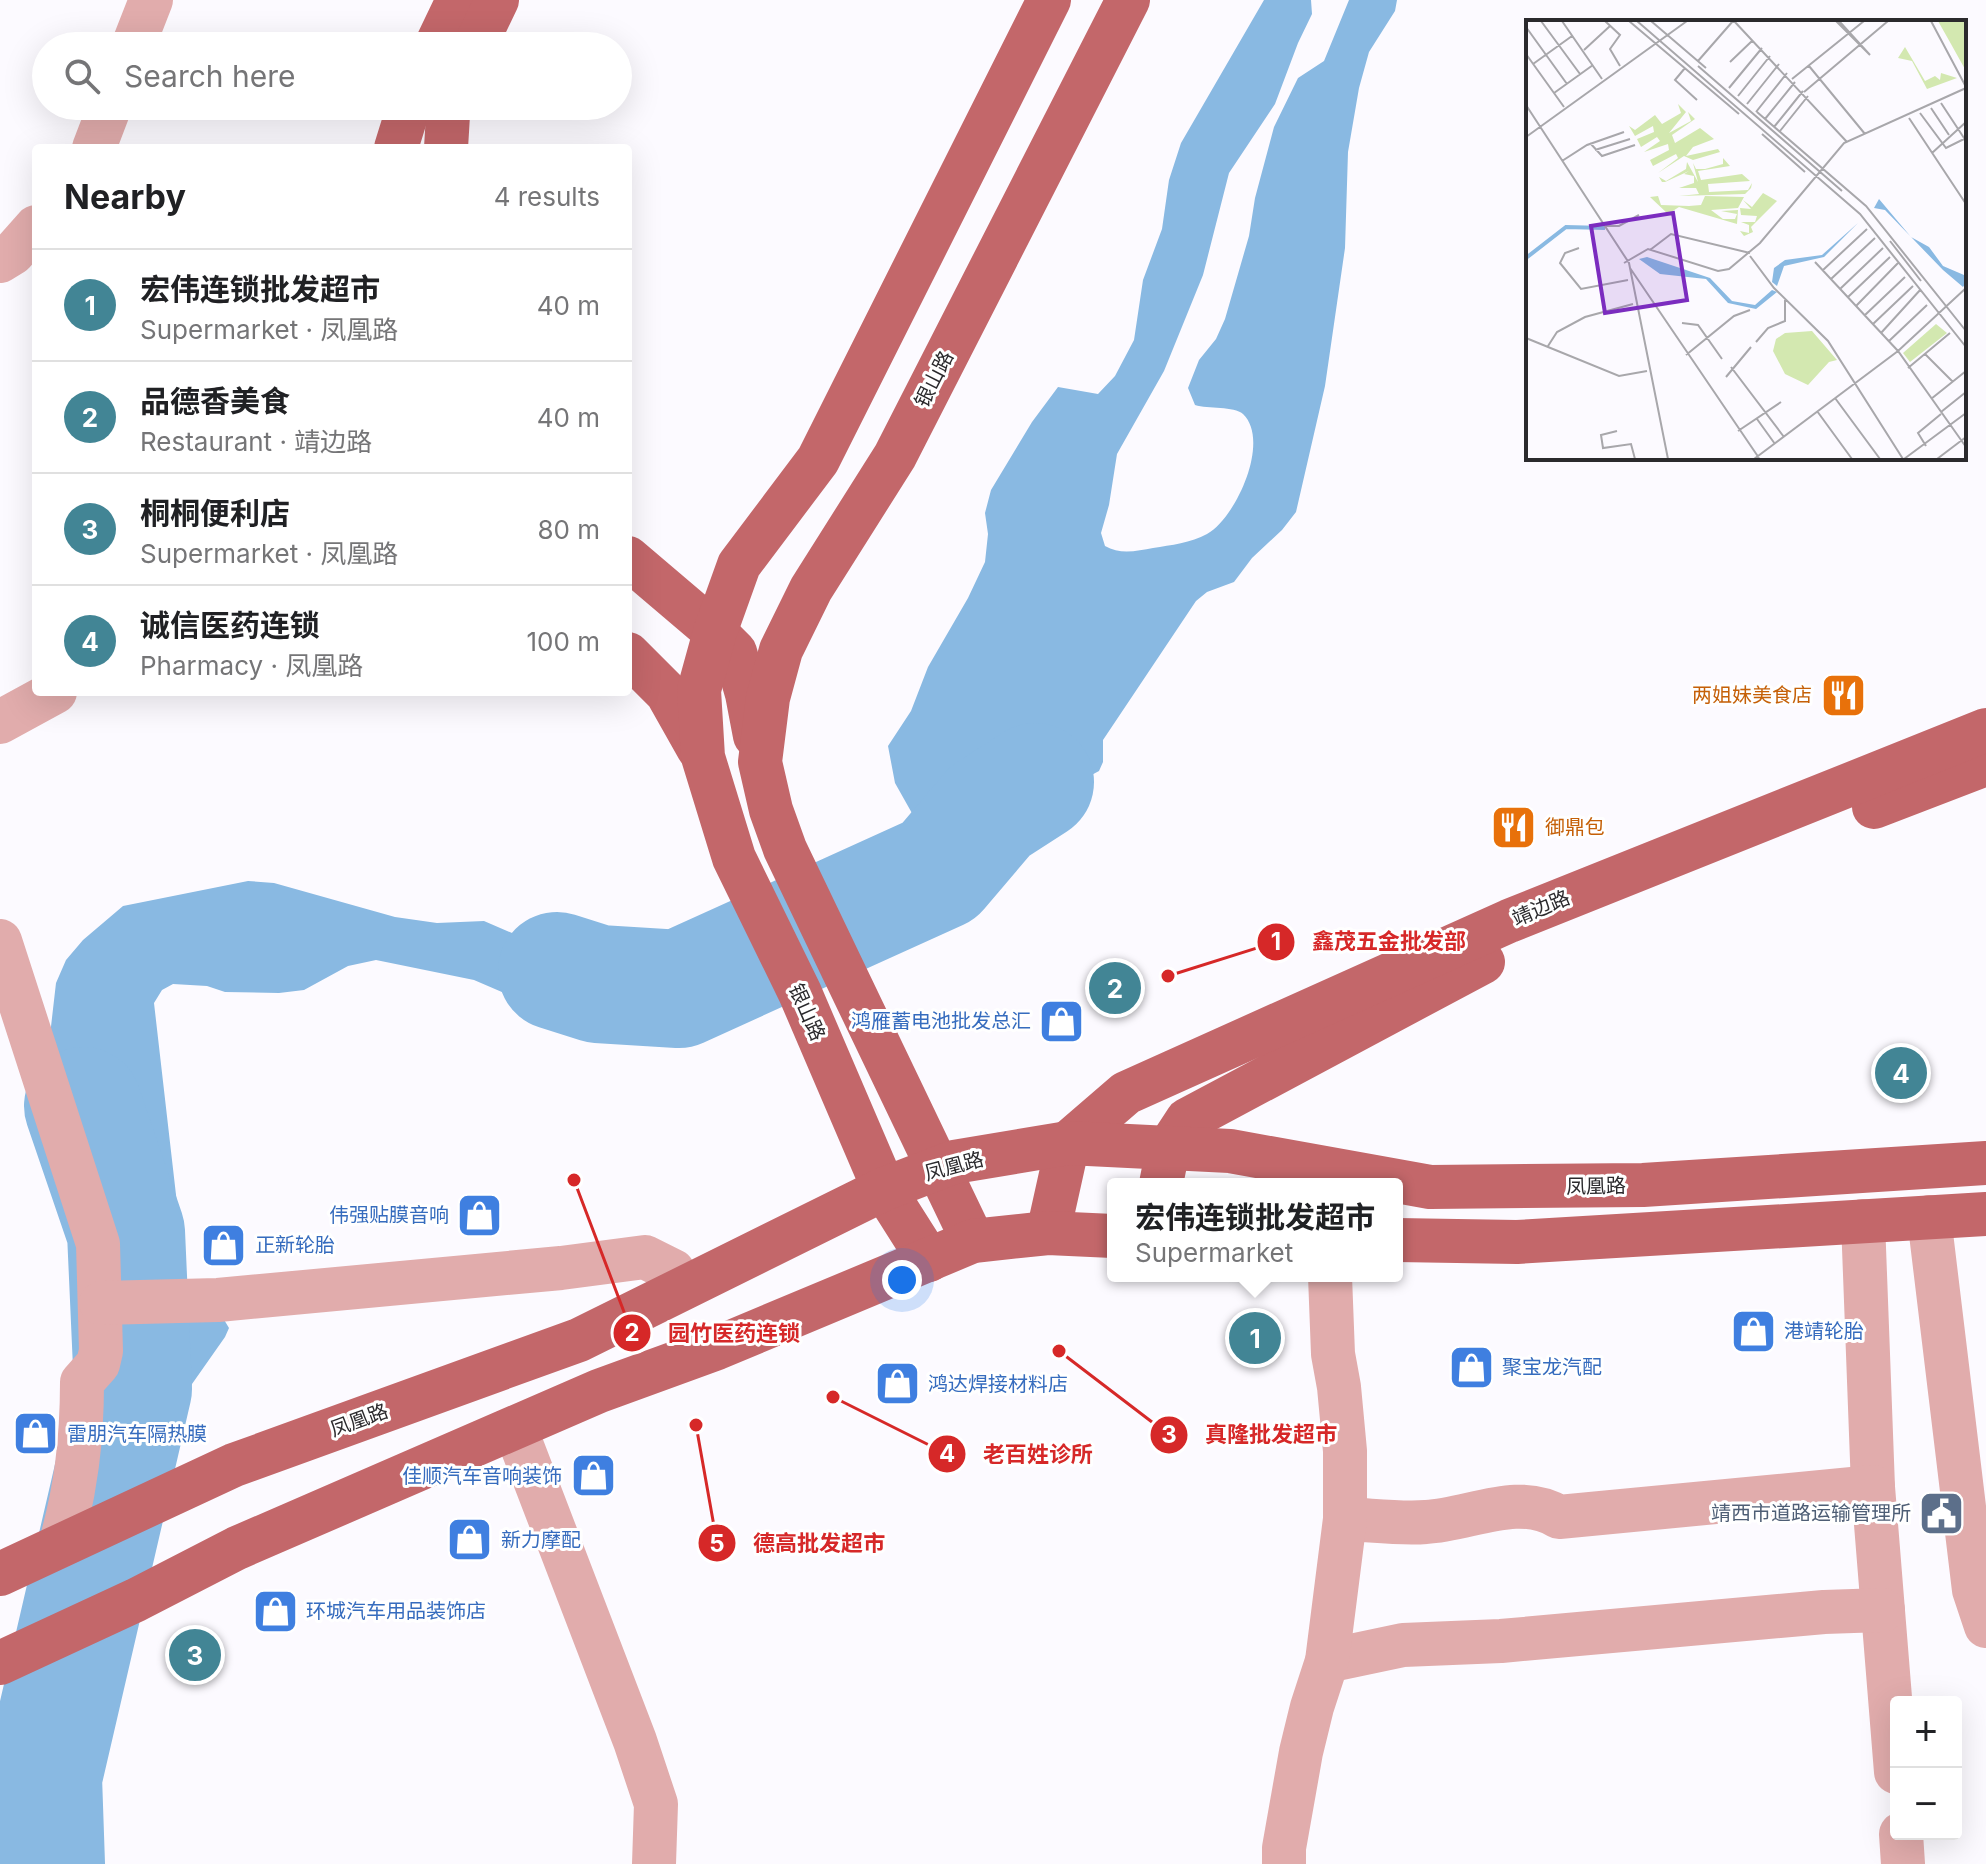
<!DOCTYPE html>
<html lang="en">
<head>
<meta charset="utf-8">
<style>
  body { margin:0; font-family:Inter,"Noto Sans SC",sans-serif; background:#f6f6f6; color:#202124 }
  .controls { position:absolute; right:24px; bottom:24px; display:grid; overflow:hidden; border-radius:8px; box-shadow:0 8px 32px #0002 }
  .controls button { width:72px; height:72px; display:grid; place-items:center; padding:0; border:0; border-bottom:2px solid #e0e0e0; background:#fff; color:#202124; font:40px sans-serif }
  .you { position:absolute; left:902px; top:1280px; width:28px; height:28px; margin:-20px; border:6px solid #fff; border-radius:50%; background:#1a73e8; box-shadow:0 0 0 12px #1a73e833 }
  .badge { display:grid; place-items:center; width:52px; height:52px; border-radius:50%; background:#428595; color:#fff; font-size:26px; font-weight:700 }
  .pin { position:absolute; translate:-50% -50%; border:4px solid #fff; box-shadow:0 2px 8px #0006 }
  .popup { position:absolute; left:1107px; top:1178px; width:296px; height:104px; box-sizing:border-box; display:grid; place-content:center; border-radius:8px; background:#fff; filter:drop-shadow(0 2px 6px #0005); font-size:26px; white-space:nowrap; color:#757577 }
  .popup b { font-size:30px; color:#202124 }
  .popup::after { content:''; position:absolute; left:50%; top:100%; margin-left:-16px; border:16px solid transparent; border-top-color:#fff }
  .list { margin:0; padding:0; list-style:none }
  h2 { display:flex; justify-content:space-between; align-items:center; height:104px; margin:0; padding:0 32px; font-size:34px }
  h2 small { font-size:26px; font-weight:400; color:#757577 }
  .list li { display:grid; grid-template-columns:52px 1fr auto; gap:24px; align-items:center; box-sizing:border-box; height:112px; padding:0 32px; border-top:2px solid #e0e0e0 }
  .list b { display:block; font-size:30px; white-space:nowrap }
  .list p { margin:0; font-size:26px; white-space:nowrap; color:#757577 }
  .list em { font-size:26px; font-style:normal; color:#757577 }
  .icon { flex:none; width:44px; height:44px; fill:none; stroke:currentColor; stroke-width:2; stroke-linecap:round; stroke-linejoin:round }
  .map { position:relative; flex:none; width:1986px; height:1864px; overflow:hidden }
  .search { position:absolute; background:#fff; box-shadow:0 8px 32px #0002; left:32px; top:32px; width:600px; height:88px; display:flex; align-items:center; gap:20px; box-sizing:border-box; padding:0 28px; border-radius:44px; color:#757577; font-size:30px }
  .panel { position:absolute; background:#fff; box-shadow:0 8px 32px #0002; left:32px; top:144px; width:600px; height:552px; border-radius:8px }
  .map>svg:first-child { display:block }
  .water { fill:#89b9e2 }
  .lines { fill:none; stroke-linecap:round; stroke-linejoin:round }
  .river { stroke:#89b9e2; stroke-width:118 }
  .minor { stroke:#e1acac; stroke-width:44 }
  .major { stroke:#c3676a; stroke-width:44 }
  .labels { text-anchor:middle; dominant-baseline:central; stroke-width:6; stroke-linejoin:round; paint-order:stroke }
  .street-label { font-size:20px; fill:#2b2a2d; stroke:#fff }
  .food-label { font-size:20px; fill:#c56008; stroke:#fff; text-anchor:end }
  .shop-label { font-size:20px; fill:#366cbe; stroke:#fff; text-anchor:start }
  .service-label { font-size:20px; fill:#4e5e75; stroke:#fff; text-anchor:end }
  .inset-river { fill:none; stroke:#89b9e2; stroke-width:4 }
  .inset-road { fill:none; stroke:#a8a7ab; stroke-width:2 }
  .view { fill:#7b2cbf; fill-opacity:0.15; stroke:#7b2cbf; stroke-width:4 }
  .inset-edge { fill:none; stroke:#2b2a2d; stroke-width:4 }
  .leader { fill:none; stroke:#d62828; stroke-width:3 }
  .callout-dot { fill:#d62828; stroke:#fff; stroke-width:3 }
  .mark-label { font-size:24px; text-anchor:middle; font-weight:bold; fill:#fff }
  .callout-label { font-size:22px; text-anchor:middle; font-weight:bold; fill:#d62828; stroke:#fff; stroke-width:6; stroke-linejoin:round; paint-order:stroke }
</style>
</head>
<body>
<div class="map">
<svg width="1986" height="1864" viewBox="0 0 1986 1864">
  <rect width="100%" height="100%" fill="#fcfaff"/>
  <g class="water">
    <path d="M1264 0H1311L1312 14 1298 43 1275 104 1229 173 1203 275 1164 371 1117 454 1109 505 1101 533 1105 546C1120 555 1137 551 1153 548 1171 545 1191 543 1207 534 1236 518 1271 441 1243 414 1234 406 1208 409 1195 405L1188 388 1199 360 1216 339 1225 319 1249 236 1255 198 1274 127 1298 78 1324 61 1349 0H1397L1395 11 1369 52 1359 88 1348 152 1345 248 1325 386 1296 512 1282 530 1252 558 1234 582 1207 592 1196 601 1103 740V762L1099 771 1058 793 1010 833 953 890 901 923 920 834 913 815 895 783 888 746 911 711 928 667 968 598 985 562 988 534 985 513 991 490 1032 422 1058 387 1098 394 1115 376 1134 340 1143 280 1162 229 1169 180 1181 143Z"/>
    <path d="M248 881 274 883 395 917 437 923 484 921 596 969 631 970 676 965 697 940 725 1002 720 1018 702 1036 692 1023 663 1016 565 1019 474 980 376 960 348 966 304 990 279 993 225 992 207 986 173 984 162 990 154 1003 186 1282C152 1280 143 1281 120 1254L49 1044 56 983 66 960 83 940 123 906Z"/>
    <polygon points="223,1318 229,1328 225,1337 192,1384 182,1414 170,1432 102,1456 93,1456 107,1319"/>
  </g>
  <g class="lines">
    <g class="river">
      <polyline points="557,971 598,984 679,989 939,871 990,811 1035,782"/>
      <polyline points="46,1864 43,1777 133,1389 126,1232 83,1106"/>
    </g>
    <g class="minor">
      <polyline points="133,46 151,0"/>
      <polyline points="94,148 110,106"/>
      <polyline points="0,261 13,253 36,227"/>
      <polyline points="0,722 55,692"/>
      <path d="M0 941 98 1244 101 1351 98 1364 82 1382C82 1440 76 1490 60 1546"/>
      <polyline points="1929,1217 1974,1590 1986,1626"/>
      <polyline points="1863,1221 1873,1487 1896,1772"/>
      <polyline points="101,1303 218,1300 561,1268 645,1257 673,1271 683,1288"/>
      <polyline points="515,1428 635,1741 656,1804 654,1864"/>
      <path d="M1345 1519C1371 1520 1399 1524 1426 1522 1470 1520 1517 1492 1559 1517L1873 1487"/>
      <polyline points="1327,1661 1403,1645 1501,1641 1824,1612 1883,1610"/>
      <polyline points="1901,1834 1903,1864"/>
      <polyline points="1284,1864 1284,1848 1301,1752 1312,1707 1327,1661 1345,1519 1345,1451 1339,1387 1333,1354 1330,1276"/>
    </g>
    <g class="major">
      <polyline points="436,46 458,0"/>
      <polyline points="475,46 497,0"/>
      <polyline points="396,148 409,106"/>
      <polyline points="446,148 448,115 451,106"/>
      <polyline points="628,558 715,632 735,652 747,694 755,736"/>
      <polyline points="628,654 667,693 698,748"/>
      <polyline points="1874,807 1986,764"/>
      <polyline points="1161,1184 1168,1149 1187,1120 1483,962"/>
      <polyline points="1048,1233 1068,1143 1126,1093 1509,921 1986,730"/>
      <polyline points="1397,1240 1517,1242 1986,1214"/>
      <polyline points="973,1241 785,849 771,810 760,762 768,698 781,650 811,589 895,456 1128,0"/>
      <polyline points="929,1260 884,1189 800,993 734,858 703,757 699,690 715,632 739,565 818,460 1049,0"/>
      <polyline points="0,1574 234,1465 579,1340 884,1189 954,1162 1068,1143 1230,1151 1430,1187 1643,1185 1986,1163"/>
      <polyline points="0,1663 136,1600 237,1548 599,1391 717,1348 973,1241 1048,1233 1113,1236"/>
    </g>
  </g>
  <defs>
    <symbol id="restaurant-square" viewBox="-11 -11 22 22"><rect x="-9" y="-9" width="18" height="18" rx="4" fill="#e8710a" stroke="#fff"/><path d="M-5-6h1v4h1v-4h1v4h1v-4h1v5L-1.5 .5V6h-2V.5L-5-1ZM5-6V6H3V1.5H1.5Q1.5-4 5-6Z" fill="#fff"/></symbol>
    <symbol id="shop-square" viewBox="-11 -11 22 22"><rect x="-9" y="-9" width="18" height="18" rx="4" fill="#3f7fe0" stroke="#fff"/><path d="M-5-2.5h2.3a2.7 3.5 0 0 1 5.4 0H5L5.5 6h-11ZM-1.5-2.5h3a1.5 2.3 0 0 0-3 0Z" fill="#fff"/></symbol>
    <symbol id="civic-square" viewBox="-11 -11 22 22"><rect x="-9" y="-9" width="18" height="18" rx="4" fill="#5c6f8a" stroke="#fff"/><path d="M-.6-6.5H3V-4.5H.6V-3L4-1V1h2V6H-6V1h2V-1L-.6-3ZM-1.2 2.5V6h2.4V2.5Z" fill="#fff"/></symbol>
  </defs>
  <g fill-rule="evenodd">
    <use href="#restaurant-square" x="1818" y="670" width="51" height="51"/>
    <use href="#restaurant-square" x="1488" y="802" width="51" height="51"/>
    <use href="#shop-square" x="1036" y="996" width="51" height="51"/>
    <use href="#shop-square" x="454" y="1190" width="51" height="51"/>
    <use href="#shop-square" x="198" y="1220" width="51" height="51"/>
    <use href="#shop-square" x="1728" y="1306" width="51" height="51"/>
    <use href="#shop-square" x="1446" y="1342" width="51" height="51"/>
    <use href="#shop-square" x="872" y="1358" width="51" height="51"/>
    <use href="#shop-square" x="10" y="1408" width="51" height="51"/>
    <use href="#shop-square" x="568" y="1450" width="51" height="51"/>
    <use href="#civic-square" x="1916" y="1488" width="51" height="51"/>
    <use href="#shop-square" x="444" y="1514" width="51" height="51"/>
    <use href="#shop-square" x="250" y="1586" width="51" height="51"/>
  </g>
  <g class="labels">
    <g class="street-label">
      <text transform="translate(934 379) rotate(-63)">银山路</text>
      <text transform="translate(1541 908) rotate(-23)">靖边路</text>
      <text transform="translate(807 1012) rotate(66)">银山路</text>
      <text transform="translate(954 1166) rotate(-15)">凤凰路</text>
      <text transform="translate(1596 1186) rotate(-1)">凤凰路</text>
      <text transform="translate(359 1420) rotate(-20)">凤凰路</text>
    </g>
    <g class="food-label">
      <text x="1812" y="695">两姐妹美食店</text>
      <text x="1545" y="827" text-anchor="start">御鼎包</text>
    </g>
    <g class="shop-label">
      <text x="1031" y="1021" text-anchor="end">鸿雁蓄电池批发总汇</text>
      <text x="449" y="1215" text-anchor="end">伟强贴膜音响</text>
      <text x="255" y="1245">正新轮胎</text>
      <text x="1784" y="1331">港靖轮胎</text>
      <text x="1502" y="1367">聚宝龙汽配</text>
      <text x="928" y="1384">鸿达焊接材料店</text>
      <text x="67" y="1434">雷朋汽车隔热膜</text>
      <text x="562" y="1476" text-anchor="end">佳顺汽车音响装饰</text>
      <text x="501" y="1540">新力摩配</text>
      <text x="306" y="1611">环城汽车用品装饰店</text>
    </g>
    <g class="service-label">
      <text x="1911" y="1513">靖西市道路运输管理所</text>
    </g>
  </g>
  <g transform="translate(1526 20)">
    <rect width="440" height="440" fill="#fcfaff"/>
    <path d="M412 1H440V51L425 24ZM379 27 399 61 409 56 414 60 415 53 431 58 401 69 386 41 372 38ZM152 84 160 92 143 113 165 101 162 92 169 99 146 115 149 123 174 108 188 119 167 127 160 136 192 129 194 132 167 140 158 136 132 153 152 138 150 134 127 146 124 140 143 130 142 124 118 132 134 121 131 117 115 127 111 119 128 112 127 106 109 116 103 106 109 110 129 95 136 104 155 93ZM197 138 204 146 172 151 175 160 216 154 224 161 182 164 183 172 222 170 226 163 225 168 219 174 153 176 173 174 170 168H153L168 163V156L158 154 163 151 139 162H136L133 157 140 161 160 149 161 142 172 162 167 143 170 149H179L197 144ZM237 173 251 181 225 207 227 212 218 216 214 211 223 213V205L215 202H229L231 196 215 195 214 188 225 189 217 180 226 187ZM132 176 135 185 163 186 175 185 179 176 218 177 212 188 185 190 197 199H209L211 194 195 191 212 190 211 204 153 187 142 194 124 177ZM410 304 421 313 384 342 377 333ZM286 311 311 340 303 342 282 365 259 354 247 331 250 319 259 313Z" fill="#d3e8b0"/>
    <path d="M353 179 385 217 403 227 417 246 438 255 440 263 437 267 417 250 359 190 348 188ZM332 203 298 237 258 246 251 266 246 262 248 248 259 240 296 235ZM121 237 184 258 206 281 229 285 246 270 251 272 230 289 202 283 180 259 134 254 113 239Z" fill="#89b9e2"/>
    <path class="inset-river" d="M0 238 40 207 79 208"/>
    <path class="inset-road" d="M15 1 54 54M36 1 76 59M79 1 94 15 84 29 94 46M103 1 213 94M111 1 334 194 440 327M125 1 180 48M208 1 321 122M310 1 344 35 313 1M405 1 440 67M0 7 41 64M58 30 84 6M0 34 38 87M172 41 207 1M204 42 227 20M7 44 46 16M172 46 316 171M283 46 339 114M159 48 149 60 171 80M266 59 338 1M203 68 236 28M278 72 362 1M28 73 67 45M212 76 244 36M415 83 440 121M221 84 253 44M0 85 103 243 142 439M405 88 423 115M230 92 261 53M231 92 340 186 440 311M394 93 420 128 440 118M383 98 440 184M239 99 269 62M248 107 277 71M254 111 282 76M236 114 279 152M0 117 161 1M64 123 76 136 109 125M69 130 104 119M406 133 440 102M36 141 61 125 98 112M80 206H93L113 195M364 221 395 261M53 228 39 233 34 243 55 269 102 260M124 230 145 214 224 233M224 236 248 268 302 321 377 439M289 242 372 331 440 427M98 243 122 229 192 251 203 249 234 223 318 123 440 68M104 248 233 438M297 250 341 209M305 259 349 218M314 269 357 228M322 277 364 237M330 286 373 242M339 295 379 257M156 303 172 305 196 339M347 304 387 266M355 313 395 269M0 318 93 356 121 351M363 321 401 285M230 322 242 308 259 301V280M22 326 31 312 59 297 107 284M399 334 427 362M160 335 208 296 224 290M205 347 258 417M382 348 424 313M200 357 225 327M309 378 354 439M405 379 440 351M291 391 326 439M415 392 440 372M231 399 249 424M91 411 75 415 77 428 105 424 109 439M212 411 255 382M400 426 392 413 415 394M228 439 372 331 440 268M378 439 440 393M411 439 440 417"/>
    <path class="view" d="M147 193 161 280 79 293 65 206Z"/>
    <rect width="440" height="440" class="inset-edge"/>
  </g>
  <path class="leader" d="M1168 976L1276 942M574 1180L632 1333M1059 1351L1169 1435M833 1397L947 1454M696 1425L717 1543"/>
  <g class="callout-dot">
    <circle cx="1168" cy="976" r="8"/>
    <circle cx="574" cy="1180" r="8"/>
    <circle cx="1059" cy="1351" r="8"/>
    <circle cx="833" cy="1397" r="8"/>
    <circle cx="696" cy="1425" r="8"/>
    <circle cx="1276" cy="942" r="20"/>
    <circle cx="632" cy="1333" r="20"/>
    <circle cx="1169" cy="1435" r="20"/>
    <circle cx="947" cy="1454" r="20"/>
    <circle cx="717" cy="1543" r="20"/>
  </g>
  <g class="mark-label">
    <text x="1276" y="950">1</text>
    <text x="632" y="1341">2</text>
    <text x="1169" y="1443">3</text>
    <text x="947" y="1462">4</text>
    <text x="717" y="1552">5</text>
  </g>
  <g class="callout-label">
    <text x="1389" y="949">鑫茂五金批发部</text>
    <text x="734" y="1341">园竹医药连锁</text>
    <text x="1271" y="1442">真隆批发超市</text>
    <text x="1038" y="1462">老百姓诊所</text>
    <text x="819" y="1551">德高批发超市</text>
  </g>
</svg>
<div class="controls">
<button>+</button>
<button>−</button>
</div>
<div class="you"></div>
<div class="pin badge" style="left:1255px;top:1338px">1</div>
<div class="popup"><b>宏伟连锁批发超市</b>Supermarket</div>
<div class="pin badge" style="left:1115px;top:988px">2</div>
<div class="pin badge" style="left:195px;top:1655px">3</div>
<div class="pin badge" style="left:1901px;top:1073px">4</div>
<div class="search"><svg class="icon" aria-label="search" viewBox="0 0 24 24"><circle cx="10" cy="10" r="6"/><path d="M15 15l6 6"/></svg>Search here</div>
<section class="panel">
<h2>Nearby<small>4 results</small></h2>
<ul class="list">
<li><span class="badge">1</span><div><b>宏伟连锁批发超市</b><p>Supermarket · 凤凰路</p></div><em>40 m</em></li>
<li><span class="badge">2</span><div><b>品德香美食</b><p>Restaurant · 靖边路</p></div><em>40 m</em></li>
<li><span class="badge">3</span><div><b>桐桐便利店</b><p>Supermarket · 凤凰路</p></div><em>80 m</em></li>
<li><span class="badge">4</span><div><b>诚信医药连锁</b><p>Pharmacy · 凤凰路</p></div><em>100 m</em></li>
</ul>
</section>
</div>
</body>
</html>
